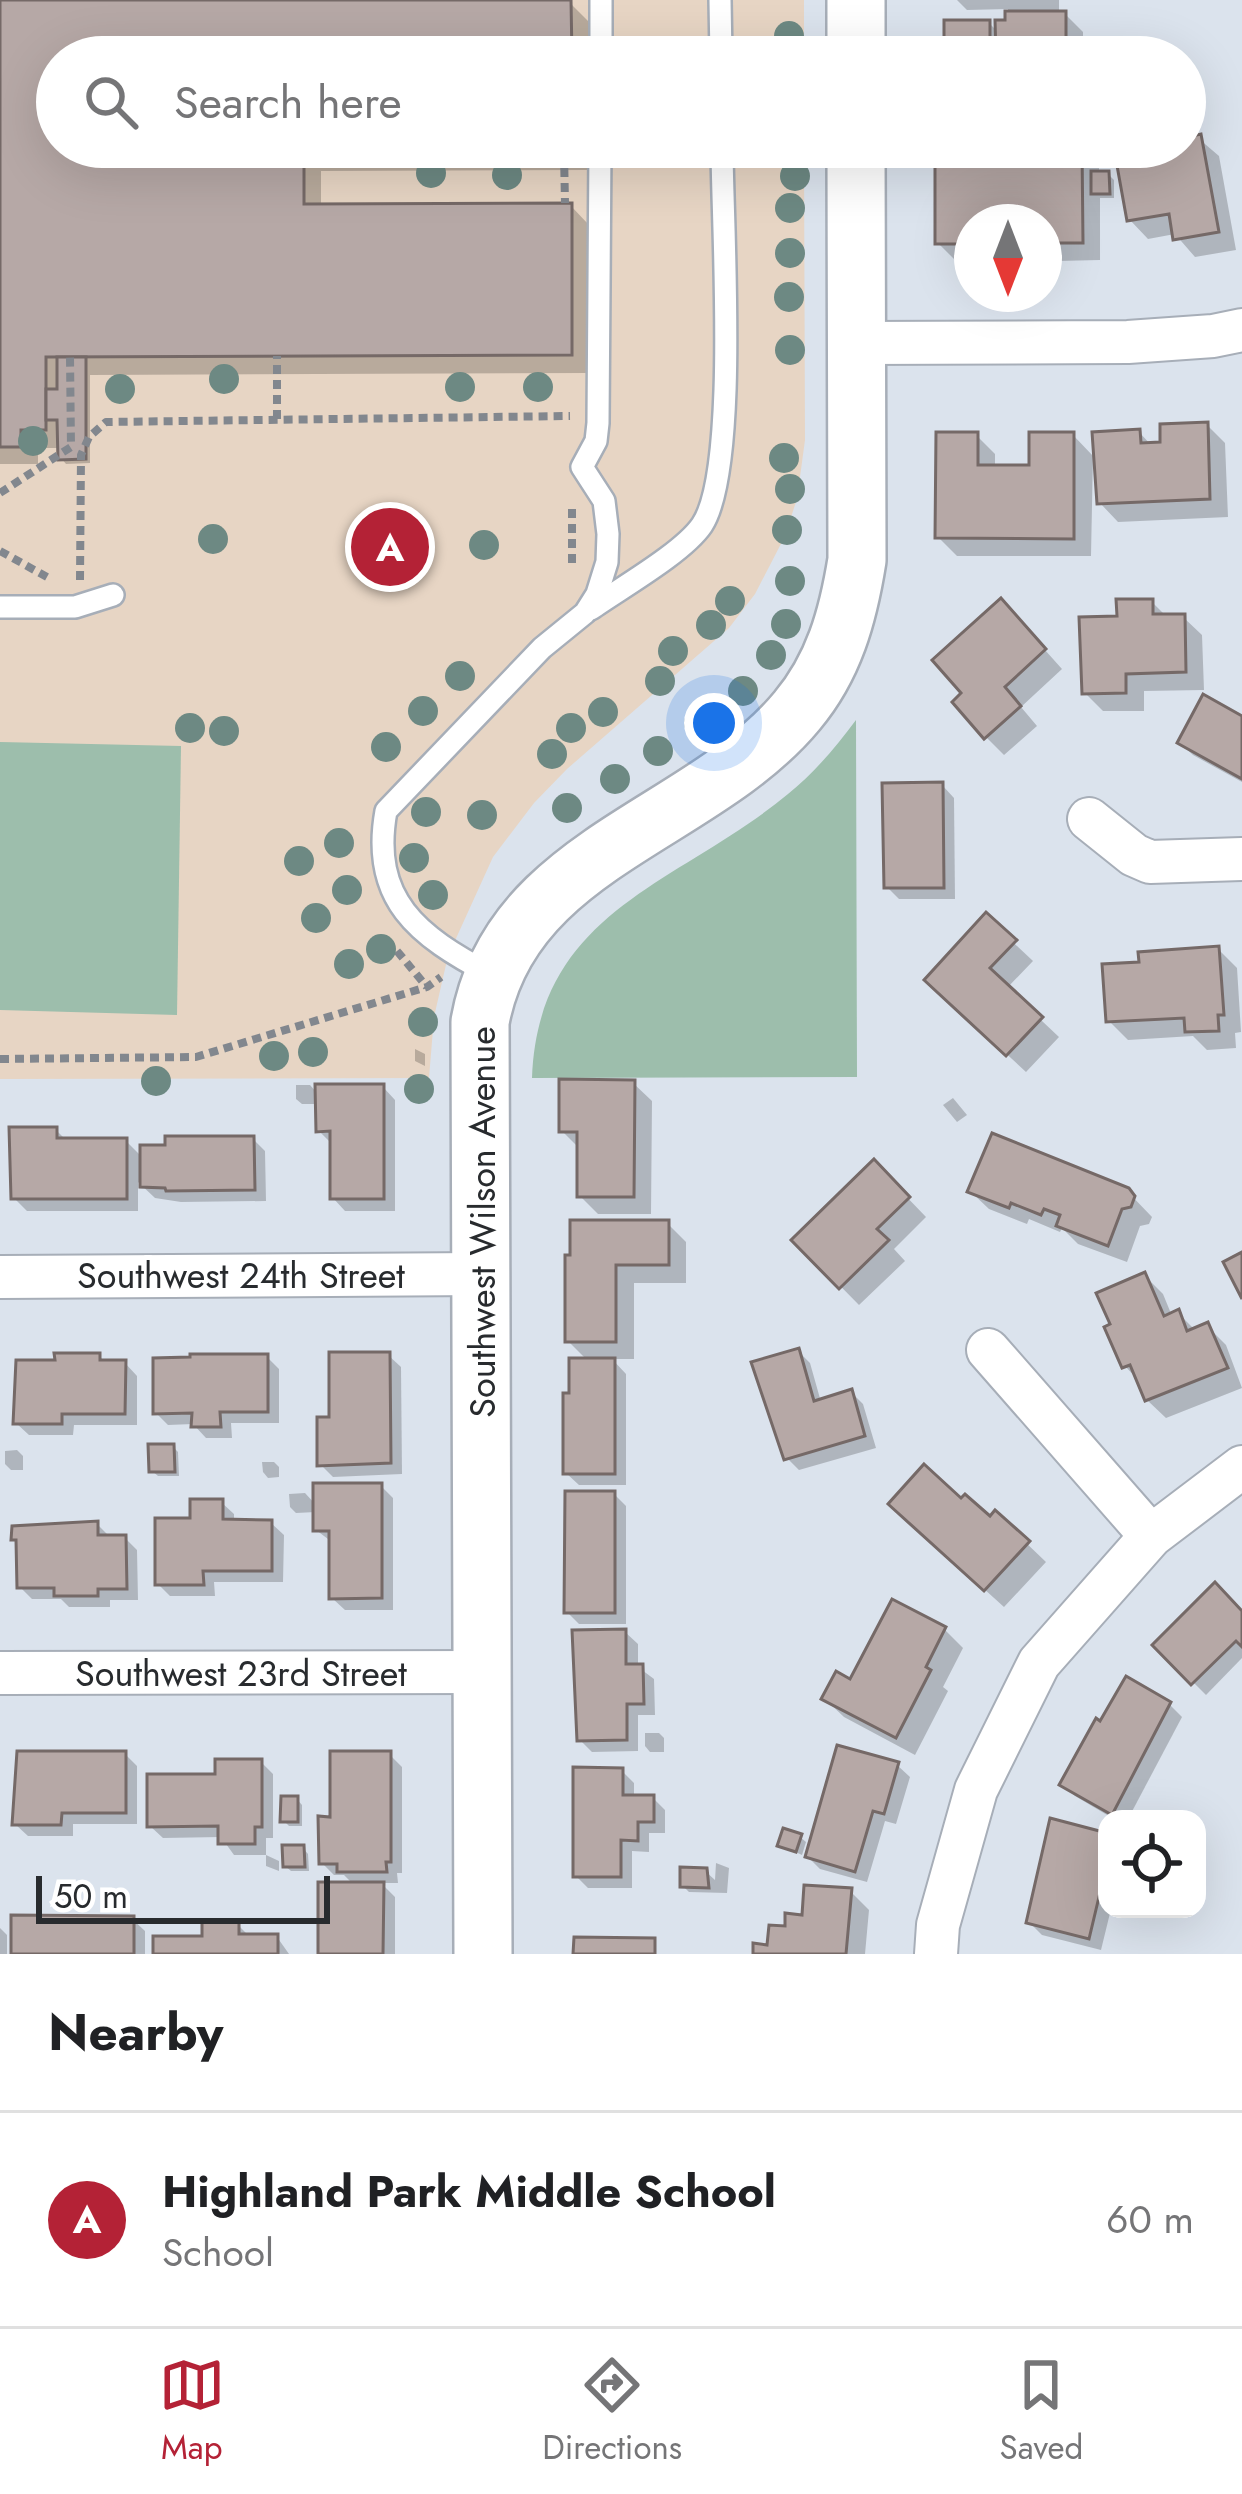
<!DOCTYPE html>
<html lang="en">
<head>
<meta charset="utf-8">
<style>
  body { margin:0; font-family:Jost,sans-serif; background:#f2f2f2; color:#202124 }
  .controls { position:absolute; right:36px; bottom:36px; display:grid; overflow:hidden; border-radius:24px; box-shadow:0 12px 48px #0002 }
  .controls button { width:108px; height:108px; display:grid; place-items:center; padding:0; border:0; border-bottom:3px solid #e0e0e0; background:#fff; color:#202124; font:60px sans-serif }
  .compass { position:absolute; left:954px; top:204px; width:108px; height:108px; border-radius:50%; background:#fff; box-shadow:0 12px 48px #0002; rotate:180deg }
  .scale { position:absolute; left:36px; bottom:30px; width:294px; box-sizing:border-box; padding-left:12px; border:6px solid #282b2e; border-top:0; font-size:33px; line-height:42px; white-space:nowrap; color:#282b2e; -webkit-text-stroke:9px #fff; paint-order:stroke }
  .you { position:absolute; left:714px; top:723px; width:42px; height:42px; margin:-30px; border:9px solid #fff; border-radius:50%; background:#1a73e8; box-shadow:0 0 0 18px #1a73e833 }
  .badge { display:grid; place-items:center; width:78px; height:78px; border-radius:50%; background:#b42236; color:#fff; font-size:39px; font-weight:700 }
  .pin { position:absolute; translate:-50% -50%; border:6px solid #fff; box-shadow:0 3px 12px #0006 }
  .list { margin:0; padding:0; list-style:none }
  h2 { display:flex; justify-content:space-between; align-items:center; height:156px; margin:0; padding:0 48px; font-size:51px }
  h2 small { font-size:39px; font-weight:400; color:#757577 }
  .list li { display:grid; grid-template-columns:78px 1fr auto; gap:36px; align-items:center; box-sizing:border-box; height:216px; padding:0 48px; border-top:3px solid #e0e0e0 }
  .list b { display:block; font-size:45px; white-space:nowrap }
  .list p { margin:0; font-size:39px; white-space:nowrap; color:#757577 }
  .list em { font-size:39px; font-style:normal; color:#757577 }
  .icon { flex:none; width:66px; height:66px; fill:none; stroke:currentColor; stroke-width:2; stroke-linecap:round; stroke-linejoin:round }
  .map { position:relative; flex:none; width:1242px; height:1954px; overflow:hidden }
  .search { position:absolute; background:#fff; box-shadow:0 12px 48px #0002; left:36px; right:36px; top:36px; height:132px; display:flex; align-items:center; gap:30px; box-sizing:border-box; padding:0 42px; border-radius:66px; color:#757577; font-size:45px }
  .sheet { height:372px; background:#fff }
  nav { display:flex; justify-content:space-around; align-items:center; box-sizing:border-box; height:168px; border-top:3px solid #e0e0e0; background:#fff; font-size:33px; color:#757577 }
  nav a { display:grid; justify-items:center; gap:6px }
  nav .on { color:#b42236 }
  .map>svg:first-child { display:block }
  .education { fill:#e7d5c4 }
  .green { fill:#9dbeac }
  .shadow { fill:#0003 }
  .building { fill:#b6a8a6; stroke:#756967; stroke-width:3 }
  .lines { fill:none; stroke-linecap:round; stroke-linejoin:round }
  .lane-casing { stroke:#a7aeb8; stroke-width:26 }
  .street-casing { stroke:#a7aeb8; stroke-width:46 }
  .secondary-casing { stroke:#a7aeb8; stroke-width:62 }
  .path { stroke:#82878e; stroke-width:8; stroke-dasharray:9 6; stroke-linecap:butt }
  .lane { stroke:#fff; stroke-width:21 }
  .street { stroke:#fff; stroke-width:42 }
  .secondary { stroke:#fff; stroke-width:57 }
  .tree { fill:#6d8983 }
  .labels { text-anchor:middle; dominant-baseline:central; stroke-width:10; stroke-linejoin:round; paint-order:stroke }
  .street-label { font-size:36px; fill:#282b2e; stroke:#fff }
</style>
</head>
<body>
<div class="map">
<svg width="1242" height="1954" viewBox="0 0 1242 1954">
  <rect width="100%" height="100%" fill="#dbe3ed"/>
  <polygon class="education" points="0,0 804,0 804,57 57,57 57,147 804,147 805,440 797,499 784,538 755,594 729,628 567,769 534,803 493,857 448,956 434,1017 429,1078 0,1079"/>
  <g class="green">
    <path d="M856 720 857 1077 532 1078C538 909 680 884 788 794 814 773 836 747 856 720Z"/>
    <polygon points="0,742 181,746 177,1015 0,1010"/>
  </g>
  <g class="shadow">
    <polygon points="0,0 570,3 589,22 589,57 57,57 57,147 589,147 589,170 321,171 321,207 571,206 589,225 590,373 90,375 90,463 66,464 61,458 61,448 38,448 38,464 0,464"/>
    <polygon points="957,0 1059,0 1059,14 1065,14 1083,32 1083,57 947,57 989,23 999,33 1008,23 1008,9 967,10"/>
    <polygon points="1113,48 1132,49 1137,57 1113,57"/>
    <polygon points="1185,127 1219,156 1236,250 1195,257 1175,234 1148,239 1130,220 1118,152 1185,147"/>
    <polygon points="1081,150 1099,168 1099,174 1108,174 1114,180 1114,198 1100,198 1100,260 1058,261 1044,247 1044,222 972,222 972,262 957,262 938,243"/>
    <polygon points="1207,425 1225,443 1228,517 1118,522 1100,503 1139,432 1152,446"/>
    <polygon points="976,435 995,454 995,468 1032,468 1073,435 1093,456 1091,556 957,556 938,537"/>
    <polygon points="1152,602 1167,617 1183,617 1202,635 1204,690 1144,691 1144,711 1103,711 1085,693 1120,619"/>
    <polygon points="1019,621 1062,669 1021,707 1037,726 1004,755 986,737"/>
    <polygon points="1242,719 1242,782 1193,755 1180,743"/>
    <polygon points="942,785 954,798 955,899 899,899 887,887"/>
    <polygon points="986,917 1033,961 1007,988 1059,1037 1026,1072 946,998"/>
    <polygon points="1218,949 1237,968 1241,1032 1235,1033 1236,1048 1207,1050 1193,1036 1128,1040 1109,1021 1142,965"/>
    <polygon points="415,1049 425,1054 425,1066 415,1061"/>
    <polygon points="633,1083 652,1101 651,1214 598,1214 580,1196 580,1149 562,1131"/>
    <polygon points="296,1085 310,1085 318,1094 383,1087 395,1100 395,1211 345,1211 333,1198 331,1143 319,1131 318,1104 302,1104 296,1099"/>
    <polygon points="953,1098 967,1115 957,1122 943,1105"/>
    <polygon points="56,1130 67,1141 126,1141 143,1158 253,1139 265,1151 266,1201 181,1202 155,1198 138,1182 138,1211 27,1211 14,1198"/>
    <polygon points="874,1163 926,1217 894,1249 905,1261 859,1305 795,1240"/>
    <polygon points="970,1191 1127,1191 1152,1217 1149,1224 1140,1226 1127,1262 1078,1244 1062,1228 1060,1232 1029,1219 1027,1224 989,1209"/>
    <polygon points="667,1223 686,1242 686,1283 634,1283 634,1359 612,1359 626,1374 626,1485 579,1485 566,1473 572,1396 588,1361 568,1341 568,1258"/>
    <polygon points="1144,1275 1163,1294 1172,1316 1178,1313 1196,1331 1207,1326 1226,1345 1242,1388 1166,1418 1147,1400 1139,1381 1125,1366"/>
    <polygon points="798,1351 810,1363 821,1402 851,1392 863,1404 876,1448 799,1470 787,1458"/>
    <polygon points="388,1355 401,1367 402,1474 333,1477 320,1464 332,1420"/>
    <polygon points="99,1356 106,1363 125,1363 137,1376 137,1425 74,1425 73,1435 29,1435 16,1423 58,1363"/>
    <polygon points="267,1357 279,1369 279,1423 231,1423 232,1438 206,1438 193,1424 168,1425 155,1412"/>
    <polygon points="173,1447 178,1452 179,1476 158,1476 152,1471"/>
    <polygon points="17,1450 23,1456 23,1470 11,1470 5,1464 5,1451"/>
    <polygon points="262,1462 274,1462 279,1467 279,1477 268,1478 263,1472"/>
    <polygon points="381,1486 393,1498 393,1610 345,1610 332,1598 332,1542 316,1530 316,1512 296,1513 290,1507 289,1494 305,1493 316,1505"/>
    <polygon points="614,1494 626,1506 626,1624 579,1624 567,1612"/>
    <polygon points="221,1502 234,1514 234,1522 271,1523 284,1535 283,1582 214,1582 215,1596 170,1596 158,1584 193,1521"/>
    <polygon points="961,1502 990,1520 996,1514 1046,1562 1004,1607 910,1522"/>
    <polygon points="97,1524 111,1538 125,1538 137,1550 138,1600 110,1600 110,1607 69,1607 61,1599 32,1599 20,1587 19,1544 14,1539"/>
    <polygon points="1242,1614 1242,1658 1206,1695 1156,1645"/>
    <polygon points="944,1629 963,1648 943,1687 948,1691 915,1755 844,1717 825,1699"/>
    <polygon points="625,1632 638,1644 638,1667 654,1679 655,1715 638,1715 638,1751 592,1752 580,1740"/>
    <polygon points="1169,1704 1182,1717 1128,1819 1114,1819 1075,1796 1062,1784"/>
    <polygon points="645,1733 659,1733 664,1738 664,1752 650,1752 645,1746"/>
    <polygon points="125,1754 137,1766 137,1824 73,1824 73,1836 28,1836 15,1824"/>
    <polygon points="389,1754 402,1767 402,1873 397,1873 398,1883 381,1883 395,1897 395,1954 321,1954 354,1885 344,1875 334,1875 322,1863 333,1820"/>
    <polygon points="261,1762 273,1774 273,1838 266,1838 266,1855 279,1861 279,1871 266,1866 266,1855 234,1855 221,1837 163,1838 150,1826 218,1777"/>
    <polygon points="897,1765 910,1777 896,1824 885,1821 867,1882 820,1869 808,1857"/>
    <polygon points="622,1771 634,1783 634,1798 653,1798 665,1810 665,1833 649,1833 649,1852 632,1851 632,1888 588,1888 576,1876"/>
    <polygon points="297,1799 302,1805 302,1826 289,1826 283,1820"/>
    <polygon points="1107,1836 1107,1909 1111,1909 1101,1950 1042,1935 1029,1922"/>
    <polygon points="800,1837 806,1842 802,1855 781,1845"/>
    <polygon points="303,1848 308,1854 309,1871 291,1871 285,1866"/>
    <polygon points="716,1863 729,1868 727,1893 689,1892 683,1886 705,1871 715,1880"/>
    <polygon points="850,1891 869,1910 865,1954 756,1954 770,1948 788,1929"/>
    <polygon points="132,1919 145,1931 145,1954 14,1954"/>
    <polygon points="237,1924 250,1937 277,1937 289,1954 156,1954"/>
    <polygon points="0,1928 7,1935 7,1954 0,1954"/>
  </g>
  <g class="building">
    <polygon points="0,0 571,0 572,57 57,57 57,147 572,147 572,153 304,154 304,204 572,203 572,355 46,357 46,430 21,430 21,447 0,447"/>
    <polygon points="1005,11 1066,11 1066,57 996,57 995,20 1005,20"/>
    <rect x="944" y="20" width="46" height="37"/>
    <polygon points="1185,123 1188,137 1201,134 1219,232 1173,240 1169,214 1127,221 1114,149 1185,147"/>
    <polygon points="935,147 1082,147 1083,243 1044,243 1044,222 1037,219 979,219 972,222 972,244 935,244"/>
    <polygon points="1091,171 1109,171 1110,194 1091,194"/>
    <polygon points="57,357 86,357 86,459 58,460 57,420 46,420 46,389 57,389"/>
    <polygon points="1208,422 1210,499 1097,504 1092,432 1140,429 1141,443 1160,442 1160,424"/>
    <polygon points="936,432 978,432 978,465 1029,465 1029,432 1074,432 1074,539 935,538"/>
    <polygon points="1001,598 1046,649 1005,687 1021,706 984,739 952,702 961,693 932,660"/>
    <polygon points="1116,599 1153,599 1153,614 1185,614 1186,672 1126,674 1126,693 1082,694 1079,617 1117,616"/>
    <polygon points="1203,694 1242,716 1242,779 1177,743"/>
    <polygon points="943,782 944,888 884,888 882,783"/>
    <polygon points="986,912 1017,940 990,968 1043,1017 1006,1056 924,980"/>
    <polygon points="1219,946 1224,1015 1218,1015 1219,1031 1185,1032 1184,1018 1106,1022 1102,964 1139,962 1138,952"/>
    <polygon points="559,1079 635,1080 634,1197 577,1197 577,1132 559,1132"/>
    <polygon points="315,1084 384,1084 384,1199 330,1199 330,1131 316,1132"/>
    <polygon points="9,1127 57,1127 57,1138 127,1138 127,1199 11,1199"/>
    <polygon points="992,1133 1129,1188 1135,1196 1131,1207 1122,1209 1108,1246 1056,1226 1060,1215 1044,1209 1041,1215 1011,1203 1009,1208 967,1192"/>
    <polygon points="165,1136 254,1136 255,1190 166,1191 165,1188 140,1187 140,1145 165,1145"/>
    <polygon points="874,1159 910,1197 877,1229 889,1240 839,1289 791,1240"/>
    <polygon points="570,1220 669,1220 669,1265 616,1265 616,1342 565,1342 565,1255 570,1255"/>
    <polygon points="1242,1252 1242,1299 1223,1262"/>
    <polygon points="1145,1272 1164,1316 1179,1309 1187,1331 1208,1322 1228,1368 1145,1401 1130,1365 1122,1368 1104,1327 1110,1324 1096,1293"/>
    <polygon points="799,1348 814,1401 852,1389 865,1436 784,1460 751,1362"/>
    <polygon points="329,1352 390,1352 391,1463 317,1466 317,1417 329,1417"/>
    <polygon points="54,1353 100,1353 100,1360 126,1360 125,1414 62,1414 62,1424 13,1424 16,1360 55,1360"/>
    <polygon points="190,1354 268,1354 268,1412 220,1412 221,1427 191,1427 192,1413 153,1414 153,1358 190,1357"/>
    <polygon points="569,1358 615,1358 615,1474 563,1474 563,1393 569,1393"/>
    <polygon points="148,1444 174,1444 175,1472 149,1472"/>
    <polygon points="924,1464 961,1498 965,1494 990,1516 995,1510 1030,1541 984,1591 888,1504"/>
    <polygon points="313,1483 382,1483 382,1598 329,1599 329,1531 313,1531"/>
    <polygon points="565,1491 615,1491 615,1613 564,1613"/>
    <polygon points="190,1499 223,1499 223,1519 272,1520 272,1571 203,1571 204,1585 155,1585 155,1518 190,1518"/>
    <polygon points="98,1521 98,1535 126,1535 127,1589 98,1589 98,1596 54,1596 54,1588 17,1588 16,1540 11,1540 12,1526"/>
    <polygon points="1215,1582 1242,1611 1242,1647 1236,1641 1191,1685 1152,1645"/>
    <polygon points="892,1599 946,1627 926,1667 931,1670 896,1738 821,1699 836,1671 850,1679"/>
    <polygon points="626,1629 626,1664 643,1664 644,1704 627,1704 627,1740 577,1741 572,1630"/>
    <polygon points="1126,1676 1171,1702 1112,1815 1059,1785 1096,1718 1100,1721"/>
    <polygon points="837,1745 899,1762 884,1814 873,1811 855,1872 805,1857"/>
    <polygon points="17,1751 126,1751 126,1813 62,1813 61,1825 12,1825"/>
    <polygon points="330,1751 391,1751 391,1862 386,1862 387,1872 337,1872 337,1864 319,1864 318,1816 330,1817"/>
    <polygon points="215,1759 262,1759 262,1827 255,1827 255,1844 218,1844 218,1826 147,1827 147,1774 215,1774"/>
    <polygon points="573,1767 623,1768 623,1795 654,1795 654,1822 638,1822 638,1841 621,1840 621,1877 573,1877"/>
    <polygon points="281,1796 298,1796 298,1822 280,1822"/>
    <polygon points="1050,1818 1107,1833 1107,1881 1103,1880 1089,1939 1026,1923"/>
    <polygon points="783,1828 802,1834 796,1852 777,1846"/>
    <polygon points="282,1845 304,1845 305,1867 283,1867"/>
    <polygon points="680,1867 707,1868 709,1888 680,1887"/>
    <polygon points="318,1882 384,1882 383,1954 318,1954"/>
    <polygon points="804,1885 852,1888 846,1954 753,1954 753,1943 767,1945 769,1925 785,1926 785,1913 802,1915"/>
    <polygon points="11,1915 134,1916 134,1954 11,1954"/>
    <polygon points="202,1921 239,1921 239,1934 278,1934 278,1954 153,1954 153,1936 202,1936"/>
    <polygon points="574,1937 655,1938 655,1954 573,1954"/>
  </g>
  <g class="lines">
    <defs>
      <g id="lane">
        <polyline points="720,0 721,57"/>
        <polyline points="601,57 601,0"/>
        <polyline points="0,607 75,607 113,595"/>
        <path d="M591 609C619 589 683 553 702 525 739 469 722 224 722 147"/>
        <path d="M490 974C418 936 370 900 386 811L542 648 585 613 597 594 607 562 608 534 604 501 582 467 596 441 598 423 600 147"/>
      </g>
      <g id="street">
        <polyline points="857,343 1128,342 1213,336 1242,330"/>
        <polyline points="1089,819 1134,855 1150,862 1242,859"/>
        <polyline points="0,1277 482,1274"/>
        <polyline points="988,1350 1151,1536"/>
        <polyline points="0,1673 481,1672"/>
        <polyline points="936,1954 938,1925 976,1790 1039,1663 1151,1536 1242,1467"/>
      </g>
      <g id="secondary">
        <polyline points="856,0 856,57"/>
        <path d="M483 1954 480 1022C510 853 702 826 797 711 834 667 848 616 857 560L856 147"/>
      </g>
    </defs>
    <use href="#lane" class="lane-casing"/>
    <use href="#street" class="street-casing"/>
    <use href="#secondary" class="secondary-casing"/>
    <g class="path">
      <polyline points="564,153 565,203"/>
      <polyline points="277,419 277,356"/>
      <polyline points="0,493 71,447 70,357"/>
      <polyline points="572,509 572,566"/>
      <polyline points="0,551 47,577"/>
      <polyline points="80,580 81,455 89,437 106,422 570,416"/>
      <polyline points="397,951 427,987"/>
      <polyline points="0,1059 196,1057 427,987 441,977"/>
    </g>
    <use href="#lane" class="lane"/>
    <use href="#street" class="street"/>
    <use href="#secondary" class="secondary"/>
  </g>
  <g class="tree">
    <circle cx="789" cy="36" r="15"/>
    <circle cx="431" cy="173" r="15"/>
    <circle cx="507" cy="175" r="15"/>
    <circle cx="795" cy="176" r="15"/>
    <circle cx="790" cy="208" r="15"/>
    <circle cx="790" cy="253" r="15"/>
    <circle cx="789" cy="297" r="15"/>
    <circle cx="790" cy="350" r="15"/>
    <circle cx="224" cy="379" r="15"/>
    <circle cx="460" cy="387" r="15"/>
    <circle cx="538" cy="387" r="15"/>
    <circle cx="120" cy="389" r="15"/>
    <circle cx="33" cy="441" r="15"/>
    <circle cx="784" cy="458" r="15"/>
    <circle cx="790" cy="489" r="15"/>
    <circle cx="787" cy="530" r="15"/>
    <circle cx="377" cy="536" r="15"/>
    <circle cx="213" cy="539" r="15"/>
    <circle cx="484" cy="545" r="15"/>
    <circle cx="790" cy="581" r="15"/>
    <circle cx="730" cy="601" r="15"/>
    <circle cx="786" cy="624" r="15"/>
    <circle cx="711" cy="625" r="15"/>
    <circle cx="673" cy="651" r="15"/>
    <circle cx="771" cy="655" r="15"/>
    <circle cx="460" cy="676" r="15"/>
    <circle cx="660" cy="681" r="15"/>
    <circle cx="743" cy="691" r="15"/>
    <circle cx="423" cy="711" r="15"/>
    <circle cx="603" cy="712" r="15"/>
    <circle cx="699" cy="723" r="15"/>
    <circle cx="190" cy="728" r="15"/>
    <circle cx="571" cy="728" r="15"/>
    <circle cx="224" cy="731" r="15"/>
    <circle cx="386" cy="747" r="15"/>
    <circle cx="658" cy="751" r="15"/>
    <circle cx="552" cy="754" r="15"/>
    <circle cx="615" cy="779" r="15"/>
    <circle cx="567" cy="808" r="15"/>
    <circle cx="426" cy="812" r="15"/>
    <circle cx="482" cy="815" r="15"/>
    <circle cx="339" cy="843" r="15"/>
    <circle cx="414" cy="858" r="15"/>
    <circle cx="299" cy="861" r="15"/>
    <circle cx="347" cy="890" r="15"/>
    <circle cx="433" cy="895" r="15"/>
    <circle cx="316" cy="918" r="15"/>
    <circle cx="381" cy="949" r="15"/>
    <circle cx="349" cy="964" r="15"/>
    <circle cx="423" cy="1022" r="15"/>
    <circle cx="313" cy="1052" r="15"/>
    <circle cx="274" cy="1056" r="15"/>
    <circle cx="156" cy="1081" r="15"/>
    <circle cx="419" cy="1089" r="15"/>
  </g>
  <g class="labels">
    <g class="street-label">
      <text transform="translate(482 1222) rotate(-90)">Southwest Wilson Avenue</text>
      <text x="241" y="1275">Southwest 24th Street</text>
      <text x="241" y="1673">Southwest 23rd Street</text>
    </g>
  </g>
</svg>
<div class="controls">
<button><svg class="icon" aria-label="locate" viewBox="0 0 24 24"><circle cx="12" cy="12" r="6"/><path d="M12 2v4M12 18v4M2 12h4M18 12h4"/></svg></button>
</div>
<svg class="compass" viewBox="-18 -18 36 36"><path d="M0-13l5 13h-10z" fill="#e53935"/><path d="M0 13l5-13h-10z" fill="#757577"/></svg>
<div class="scale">50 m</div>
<div class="you"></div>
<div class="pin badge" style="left:390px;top:547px">A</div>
<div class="search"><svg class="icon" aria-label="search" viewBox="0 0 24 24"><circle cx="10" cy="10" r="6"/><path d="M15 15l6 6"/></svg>Search here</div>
</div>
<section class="sheet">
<h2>Nearby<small></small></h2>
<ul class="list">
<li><span class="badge">A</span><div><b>Highland Park Middle School</b><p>School</p></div><em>60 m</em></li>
</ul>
</section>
<nav>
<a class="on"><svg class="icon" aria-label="map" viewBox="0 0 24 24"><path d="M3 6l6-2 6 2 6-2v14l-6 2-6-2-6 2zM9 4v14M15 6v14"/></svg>Map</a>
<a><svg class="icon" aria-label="directions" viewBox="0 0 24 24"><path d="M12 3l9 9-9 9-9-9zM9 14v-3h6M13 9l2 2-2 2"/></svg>Directions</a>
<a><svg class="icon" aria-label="saved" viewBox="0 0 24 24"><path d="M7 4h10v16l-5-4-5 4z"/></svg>Saved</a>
</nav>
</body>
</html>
